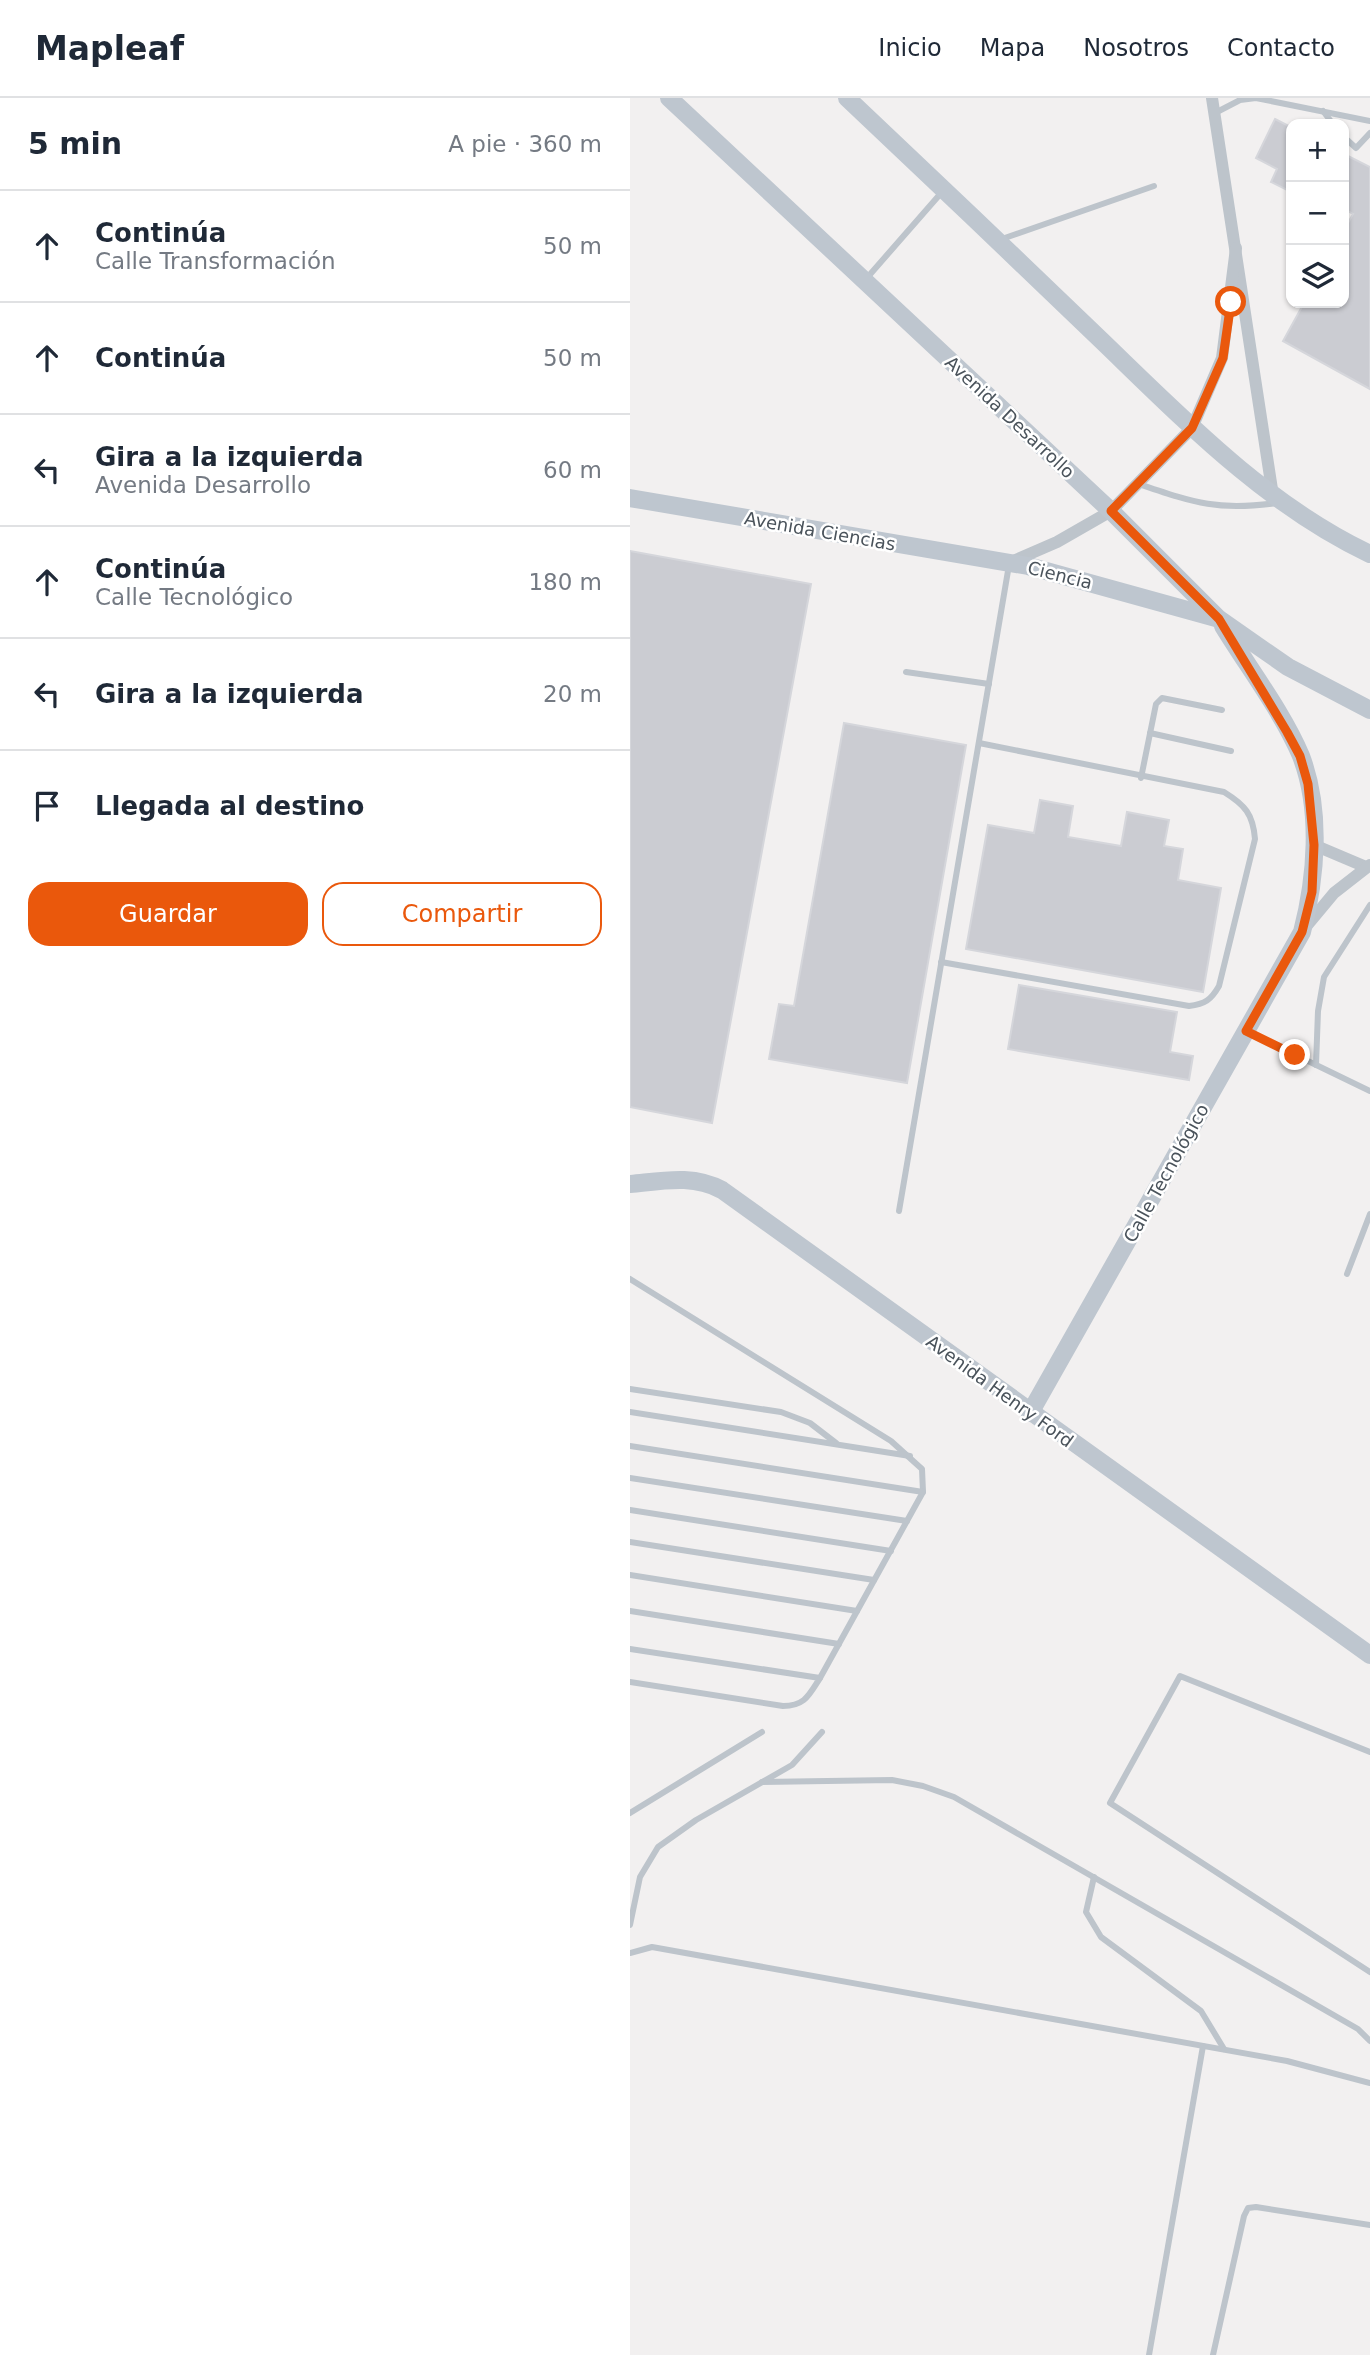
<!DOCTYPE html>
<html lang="es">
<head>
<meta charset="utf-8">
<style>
  body { margin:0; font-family:"DejaVu Sans",sans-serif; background:#f6f6f7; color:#1f2937 }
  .controls { position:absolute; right:21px; top:21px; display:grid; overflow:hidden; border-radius:14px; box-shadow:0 2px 5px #0004 }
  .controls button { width:63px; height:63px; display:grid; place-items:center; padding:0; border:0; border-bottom:2px solid #e0e1e3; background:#fff; color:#1f2937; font:35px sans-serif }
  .stop { position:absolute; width:21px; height:21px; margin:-16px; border:5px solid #ea580c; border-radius:50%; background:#fff }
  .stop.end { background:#ea580c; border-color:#fff; box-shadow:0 2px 7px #0008 }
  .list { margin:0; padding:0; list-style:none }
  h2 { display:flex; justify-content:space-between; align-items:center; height:91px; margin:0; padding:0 28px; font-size:30px }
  h2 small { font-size:23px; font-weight:400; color:#747a83 }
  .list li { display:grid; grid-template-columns:46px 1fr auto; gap:21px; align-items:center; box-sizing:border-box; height:112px; padding:0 28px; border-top:2px solid #e0e1e3 }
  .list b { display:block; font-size:26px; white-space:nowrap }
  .list p { margin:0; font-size:23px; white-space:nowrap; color:#747a83 }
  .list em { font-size:23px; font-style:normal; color:#747a83 }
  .actions { display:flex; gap:14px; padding:21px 28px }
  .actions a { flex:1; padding:16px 0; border:2px solid #ea580c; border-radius:21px; text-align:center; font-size:24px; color:#ea580c }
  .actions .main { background:#ea580c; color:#fff }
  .icon { flex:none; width:38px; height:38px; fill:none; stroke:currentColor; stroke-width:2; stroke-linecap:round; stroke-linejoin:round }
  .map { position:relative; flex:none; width:740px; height:2257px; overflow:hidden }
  header { display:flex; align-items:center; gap:42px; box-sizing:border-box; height:98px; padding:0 35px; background:#fff; border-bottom:2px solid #e0e1e3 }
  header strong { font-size:33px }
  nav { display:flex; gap:38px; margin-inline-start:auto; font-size:24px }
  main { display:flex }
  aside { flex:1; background:#fff }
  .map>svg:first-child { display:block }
  .building { fill:#cbccd2; stroke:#d5d6db; stroke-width:2 }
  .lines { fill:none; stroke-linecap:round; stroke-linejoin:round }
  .lane { stroke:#bdc4cb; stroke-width:6 }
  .street { stroke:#bdc4cb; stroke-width:12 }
  .secondary { stroke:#bec6cf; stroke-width:18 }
  .route { stroke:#ea580c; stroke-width:9 }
  .labels { text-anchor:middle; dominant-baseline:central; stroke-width:5; stroke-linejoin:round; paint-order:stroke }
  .street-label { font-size:18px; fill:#4a535b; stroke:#fff }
</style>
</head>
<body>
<header>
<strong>Mapleaf</strong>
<nav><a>Inicio</a><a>Mapa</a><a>Nosotros</a><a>Contacto</a></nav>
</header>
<main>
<aside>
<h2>5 min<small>A pie · 360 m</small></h2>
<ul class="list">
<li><svg class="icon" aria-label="ahead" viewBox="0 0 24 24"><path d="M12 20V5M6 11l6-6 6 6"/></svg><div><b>Continúa</b><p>Calle Transformación</p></div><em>50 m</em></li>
<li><svg class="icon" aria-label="ahead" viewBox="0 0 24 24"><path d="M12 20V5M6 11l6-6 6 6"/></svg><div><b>Continúa</b></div><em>50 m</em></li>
<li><svg class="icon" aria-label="left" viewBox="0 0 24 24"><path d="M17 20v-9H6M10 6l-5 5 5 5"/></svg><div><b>Gira a la izquierda</b><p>Avenida Desarrollo</p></div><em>60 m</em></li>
<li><svg class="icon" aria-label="ahead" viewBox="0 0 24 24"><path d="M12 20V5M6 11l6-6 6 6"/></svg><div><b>Continúa</b><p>Calle Tecnológico</p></div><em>180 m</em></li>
<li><svg class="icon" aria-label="left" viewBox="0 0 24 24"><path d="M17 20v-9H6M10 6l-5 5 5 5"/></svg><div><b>Gira a la izquierda</b></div><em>20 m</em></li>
<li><svg class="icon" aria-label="arrive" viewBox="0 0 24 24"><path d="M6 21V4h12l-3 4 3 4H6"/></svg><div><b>Llegada al destino</b></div></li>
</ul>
<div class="actions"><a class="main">Guardar</a><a>Compartir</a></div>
</aside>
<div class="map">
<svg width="740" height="2257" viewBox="0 0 740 2257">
  <rect width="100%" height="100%" fill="#f2f0f0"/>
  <g class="building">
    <polygon points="645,21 661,29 661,94 641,84 647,71 626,60"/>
    <polygon points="714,56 740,69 740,291 653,243 674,205 714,205 714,132 723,116 714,111"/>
    <polygon points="0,453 181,486 82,1025 0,1009"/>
    <polygon points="214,625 336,647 277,985 139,961 149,906 164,908"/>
    <polygon points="410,702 443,708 438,739 491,748 497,714 539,722 534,748 553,751 548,782 591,790 573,894 336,851 358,727 404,735"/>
    <polygon points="389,887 547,914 540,954 563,958 559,982 378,951"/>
  </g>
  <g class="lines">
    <g class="lane">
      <polyline points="693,13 703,26"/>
      <polyline points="585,15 610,2 626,0 740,23"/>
      <polyline points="714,39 726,50 740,35"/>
      <polyline points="369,142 524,88"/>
      <polyline points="236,181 312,94"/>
      <path d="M509 386C565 405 587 413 647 405"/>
      <polyline points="276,574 359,586"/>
      <polyline points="520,635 601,653"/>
      <polyline points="511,680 526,606 532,600 592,612"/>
      <path d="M311 864 559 908C575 906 581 902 589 888L625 741C623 716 615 707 594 694L349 645"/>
      <polyline points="618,934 740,993"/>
      <polyline points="686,967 688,913 694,879 740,807"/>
      <polyline points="269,1113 379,467"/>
      <polyline points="717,1176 740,1116"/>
      <polyline points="0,1181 261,1343 292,1371 293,1394 190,1580"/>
      <polyline points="0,1291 151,1314 180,1325 206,1345"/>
      <polyline points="0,1314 280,1358"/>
      <polyline points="0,1348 293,1394"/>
      <polyline points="0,1380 277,1423"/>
      <polyline points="0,1412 261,1453"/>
      <polyline points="0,1444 244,1482"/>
      <polyline points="0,1477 227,1513"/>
      <polyline points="0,1513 209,1546"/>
      <path d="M0 1551 190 1580C179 1597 175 1608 153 1608L0 1584"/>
      <polyline points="740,1654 550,1578 480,1705 740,1874"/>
      <polyline points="132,1684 262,1682 293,1688 324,1699 728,1931 740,1943"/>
      <polyline points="0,1715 132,1634"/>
      <polyline points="464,1779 456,1814 471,1839 571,1913 594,1951"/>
      <polyline points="0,1827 10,1779 28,1749 66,1722 162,1667 192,1634"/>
      <polyline points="0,1855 22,1849 657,1963 740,1985"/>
      <polyline points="519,2257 573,1948"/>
      <polyline points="583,2257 614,2118 618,2110 626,2109 740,2127"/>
    </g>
    <g class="street">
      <polyline points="582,0 643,398"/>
      <polyline points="381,464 427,444 481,413 562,330 592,260 606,150"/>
      <polyline points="684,747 736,769"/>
      <polyline points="674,831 704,795 740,767"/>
    </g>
    <g class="secondary">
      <polyline points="39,0 481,413 589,521 658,569 740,612"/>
      <path d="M217 0C302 80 387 161 471 242 553 321 636 407 740 456"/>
      <polyline points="0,400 398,468 586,520"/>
      <path d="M0 1086C32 1083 63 1076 92 1092L740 1557"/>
      <path d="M400 1315 672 834C686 780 692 713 671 658 653 615 618 569 593 528"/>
    </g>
  </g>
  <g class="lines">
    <polyline class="route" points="601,204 593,260 562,330 481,413 589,521 657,634 670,658 678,686 684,747 682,794 672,834 616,933 665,957"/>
  </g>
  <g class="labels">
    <g class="street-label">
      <text transform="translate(380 319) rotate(43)">Avenida Desarrollo</text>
      <text transform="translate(190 433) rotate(10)">Avenida Ciencias</text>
      <text transform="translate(430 477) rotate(14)">Ciencia</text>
      <text transform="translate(536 1075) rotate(-61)">Calle Tecnológico</text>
      <text transform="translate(370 1293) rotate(36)">Avenida Henry Ford</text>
    </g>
  </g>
</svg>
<div class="controls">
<button>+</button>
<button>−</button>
<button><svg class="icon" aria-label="layers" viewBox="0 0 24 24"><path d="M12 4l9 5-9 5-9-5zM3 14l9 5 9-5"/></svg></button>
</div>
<div class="stop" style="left:601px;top:204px"></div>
<div class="stop end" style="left:665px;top:957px"></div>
</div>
</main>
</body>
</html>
